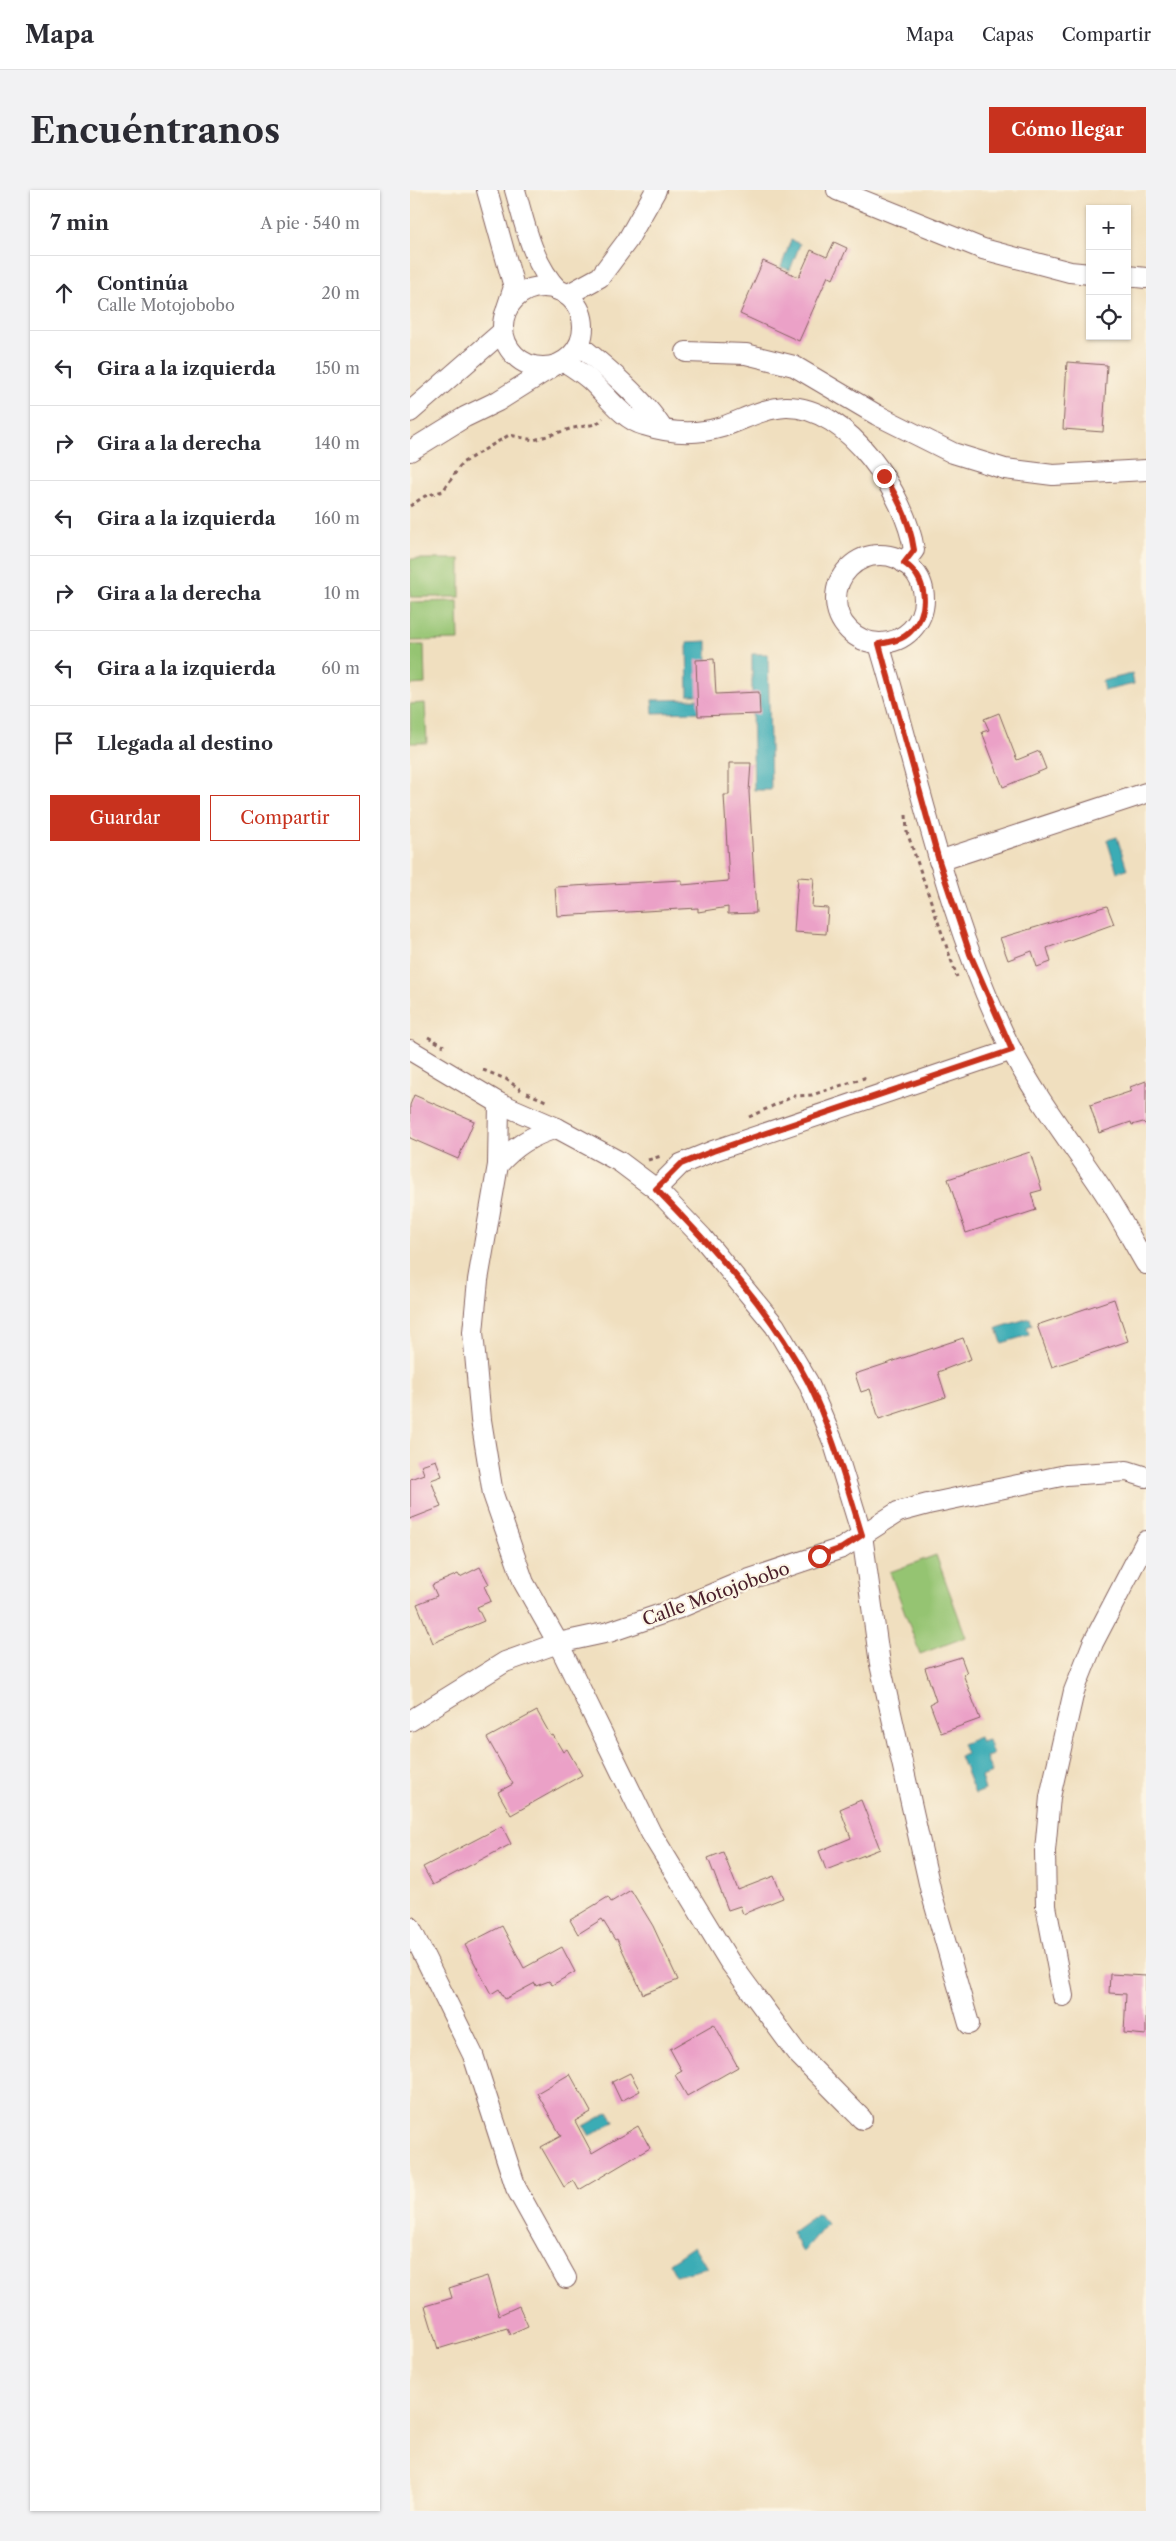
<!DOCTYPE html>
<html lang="es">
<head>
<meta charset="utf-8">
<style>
  body { margin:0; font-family:"Libre Caslon Text",serif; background:#f2f2f3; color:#2b2b33 }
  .controls { position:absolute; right:15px; top:15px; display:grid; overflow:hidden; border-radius:0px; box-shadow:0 1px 4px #0004 }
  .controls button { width:45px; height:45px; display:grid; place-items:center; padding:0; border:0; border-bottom:1px solid #e1e1e2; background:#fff; color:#2b2b33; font:25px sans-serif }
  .stop { position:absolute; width:15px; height:15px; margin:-11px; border:4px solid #c8321e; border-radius:50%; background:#fff }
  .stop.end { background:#c8321e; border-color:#fff; box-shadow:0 1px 5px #0008 }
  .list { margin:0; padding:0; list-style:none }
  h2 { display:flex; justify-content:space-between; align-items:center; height:65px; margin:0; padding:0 20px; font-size:21px }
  h2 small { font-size:16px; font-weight:400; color:#7c7c81 }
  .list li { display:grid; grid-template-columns:32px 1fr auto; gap:15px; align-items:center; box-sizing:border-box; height:75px; padding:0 20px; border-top:1px solid #e1e1e2 }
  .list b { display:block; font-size:19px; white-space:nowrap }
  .list p { margin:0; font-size:16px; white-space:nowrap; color:#7c7c81 }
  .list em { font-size:16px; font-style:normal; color:#7c7c81 }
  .actions { display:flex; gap:10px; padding:15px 20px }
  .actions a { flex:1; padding:11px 0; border:1px solid #c8321e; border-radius:0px; text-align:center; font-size:18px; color:#c8321e }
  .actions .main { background:#c8321e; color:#fff }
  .icon { flex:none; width:28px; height:28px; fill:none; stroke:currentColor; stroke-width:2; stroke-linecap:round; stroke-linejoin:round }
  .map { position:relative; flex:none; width:736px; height:2321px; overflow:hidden; border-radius:0px }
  header { display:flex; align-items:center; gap:30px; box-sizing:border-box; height:70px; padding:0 25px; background:#fff; border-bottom:1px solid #e1e1e2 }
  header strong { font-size:24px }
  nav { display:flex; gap:28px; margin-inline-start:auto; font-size:18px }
  .intro { display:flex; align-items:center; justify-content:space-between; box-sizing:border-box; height:120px; padding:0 30px }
  h1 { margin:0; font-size:35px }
  .button { padding:12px 22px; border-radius:0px; background:#c8321e; color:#fff; font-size:18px; font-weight:700 }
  main { display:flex; gap:30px; padding:0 30px }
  aside { flex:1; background:#fff; border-radius:0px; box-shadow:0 1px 4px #0004 }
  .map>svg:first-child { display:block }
  .green { fill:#95c472; stroke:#70724e }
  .water { fill:#3aacb5; stroke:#426670 }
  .building { fill:#eba1c7 }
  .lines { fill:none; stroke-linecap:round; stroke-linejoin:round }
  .minor-casing { stroke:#84625f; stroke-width:22 }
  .path { stroke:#84625f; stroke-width:3; stroke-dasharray:4 4; stroke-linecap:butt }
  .minor { stroke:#fff; stroke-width:20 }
  .route { stroke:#c8321e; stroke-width:6 }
  .labels { text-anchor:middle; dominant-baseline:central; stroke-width:4.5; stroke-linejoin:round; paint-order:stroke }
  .street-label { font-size:18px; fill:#4a1f2b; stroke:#fcf5e5 }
</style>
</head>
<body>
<header>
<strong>Mapa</strong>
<nav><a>Mapa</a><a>Capas</a><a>Compartir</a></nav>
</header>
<div class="intro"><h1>Encuéntranos</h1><a class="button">Cómo llegar</a></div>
<main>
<aside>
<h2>7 min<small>A pie · 540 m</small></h2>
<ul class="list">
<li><svg class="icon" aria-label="ahead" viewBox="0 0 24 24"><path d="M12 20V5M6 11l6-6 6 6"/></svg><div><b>Continúa</b><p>Calle Motojobobo</p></div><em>20 m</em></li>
<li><svg class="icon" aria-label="left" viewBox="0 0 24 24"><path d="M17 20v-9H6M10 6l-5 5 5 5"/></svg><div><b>Gira a la izquierda</b></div><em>150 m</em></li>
<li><svg class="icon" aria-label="right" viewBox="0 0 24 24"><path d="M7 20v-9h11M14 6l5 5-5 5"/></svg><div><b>Gira a la derecha</b></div><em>140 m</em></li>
<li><svg class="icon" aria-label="left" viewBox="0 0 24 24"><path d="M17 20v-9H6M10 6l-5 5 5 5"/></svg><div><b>Gira a la izquierda</b></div><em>160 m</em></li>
<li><svg class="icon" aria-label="right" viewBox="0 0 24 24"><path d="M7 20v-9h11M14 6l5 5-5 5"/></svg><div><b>Gira a la derecha</b></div><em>10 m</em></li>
<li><svg class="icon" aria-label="left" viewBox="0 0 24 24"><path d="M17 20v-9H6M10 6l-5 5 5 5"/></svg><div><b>Gira a la izquierda</b></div><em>60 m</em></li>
<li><svg class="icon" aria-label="arrive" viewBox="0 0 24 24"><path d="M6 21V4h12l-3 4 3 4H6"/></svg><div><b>Llegada al destino</b></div></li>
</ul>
<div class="actions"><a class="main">Guardar</a><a>Compartir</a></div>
</aside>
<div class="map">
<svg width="736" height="2321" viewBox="0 0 736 2321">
  <rect width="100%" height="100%" fill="#fcf5e5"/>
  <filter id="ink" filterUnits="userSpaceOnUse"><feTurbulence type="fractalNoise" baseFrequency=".02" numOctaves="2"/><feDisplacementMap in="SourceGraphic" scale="10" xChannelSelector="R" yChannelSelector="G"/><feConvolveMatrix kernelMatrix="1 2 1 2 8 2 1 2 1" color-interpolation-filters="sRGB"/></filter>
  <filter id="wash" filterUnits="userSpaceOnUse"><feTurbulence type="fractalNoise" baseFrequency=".0096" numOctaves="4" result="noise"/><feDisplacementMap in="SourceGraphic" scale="20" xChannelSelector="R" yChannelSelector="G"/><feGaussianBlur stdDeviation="1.12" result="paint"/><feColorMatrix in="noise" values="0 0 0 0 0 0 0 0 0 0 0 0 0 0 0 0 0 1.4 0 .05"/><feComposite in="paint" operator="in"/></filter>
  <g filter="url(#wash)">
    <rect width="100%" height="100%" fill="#f0dfbf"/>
    <g class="green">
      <rect x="0" y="369" width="50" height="38"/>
      <polygon points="48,411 49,450 0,451 0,412"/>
      <polygon points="0,455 14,455 15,494 0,495"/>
      <polygon points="15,513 17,553 0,553 0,514"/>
      <polygon points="526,1365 556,1447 510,1464 480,1382"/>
    </g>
    <g class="water">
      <polygon points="381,50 390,54 380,80 371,77"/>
      <polygon points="297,451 297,505 278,505 277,452"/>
      <polygon points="342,464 358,464 361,600 344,600 342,521 243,523 242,510 342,508"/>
      <polygon points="722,484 724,494 694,501 692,491"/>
      <polygon points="707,647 717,679 707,682 697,650"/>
      <polygon points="620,1128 622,1135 617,1137 619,1145 592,1153 587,1138"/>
      <polygon points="569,1547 571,1552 578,1550 583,1565 576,1567 582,1583 571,1587 575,1600 565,1604 550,1566 556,1564 552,1554"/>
      <polygon points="199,1922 204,1932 180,1946 174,1936"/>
      <polygon points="408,2023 417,2034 393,2062 382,2042"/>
      <polygon points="284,2056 297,2078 266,2086 259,2073"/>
    </g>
    <g id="blocks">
      <g class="building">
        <polygon points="424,52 437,58 423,89 418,86 389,151 330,124 353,71 389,87 401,60 417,67"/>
        <polygon points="657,172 697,175 693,242 653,239"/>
        <polygon points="304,469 306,504 349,502 350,524 288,526 286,470"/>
        <polygon points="589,523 607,570 629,561 636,579 593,597 572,542 579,540 574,529"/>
        <polygon points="319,573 341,573 339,602 346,723 318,724 318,717 288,722 288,718 147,726 145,697 272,690 272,695 319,691 314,605 319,605"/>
        <polygon points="388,687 404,688 402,717 418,718 416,744 384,742"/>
        <polygon points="697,716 704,734 637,758 641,772 627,777 622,761 598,770 590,748"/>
        <polygon points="736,891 736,935 733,932 722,935 721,932 689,943 680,915 722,901 720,897"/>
        <polygon points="4,905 64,931 48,969 0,948 0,915"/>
        <polygon points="620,962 632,1000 621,1003 626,1020 556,1043 538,989"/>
        <polygon points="704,1109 718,1151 642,1177 627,1135"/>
        <polygon points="553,1148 561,1169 528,1182 536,1207 469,1229 460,1199 451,1202 445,1184"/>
        <polygon points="26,1270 32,1286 21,1290 31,1317 0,1329 0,1289 14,1284 11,1275"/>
        <polygon points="70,1377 79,1394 74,1396 81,1411 67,1417 74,1431 23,1453 7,1414 27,1406 22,1395 48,1384 50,1387"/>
        <polygon points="551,1467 557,1483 553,1484 570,1529 531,1543 520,1514 526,1511 515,1478"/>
        <polygon points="127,1521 141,1546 143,1545 153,1562 157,1559 172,1585 101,1625 88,1602 103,1594 77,1548"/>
        <polygon points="451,1610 470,1659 416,1680 409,1661 441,1648 430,1619"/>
        <polygon points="92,1636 101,1654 23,1695 13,1677"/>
        <polygon points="313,1662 328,1700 364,1686 373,1708 333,1724 330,1716 318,1720 298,1668"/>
        <polygon points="221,1700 243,1736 268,1790 233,1804 207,1749 205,1750 192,1729 168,1744 160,1730 198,1707 201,1712"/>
        <polygon points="92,1736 114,1778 152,1757 165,1782 142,1795 139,1791 126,1796 125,1793 95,1809 89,1799 81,1804 55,1755"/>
        <polygon points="700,1784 736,1786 736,1845 714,1843 716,1804 699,1803"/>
        <polygon points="304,1834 328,1877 277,1906 265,1885 272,1881 260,1859"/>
        <polygon points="220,1883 230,1901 211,1911 202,1892"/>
        <polygon points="160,1884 181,1922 165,1931 182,1963 228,1936 240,1958 169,2000 164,1991 154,1997 131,1957 151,1946 127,1903"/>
        <polygon points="77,2086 89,2125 109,2116 118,2136 100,2144 97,2138 28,2159 15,2116 42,2108 39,2098"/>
      </g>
    </g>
  </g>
  <g filter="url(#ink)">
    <use href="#blocks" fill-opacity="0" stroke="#84625f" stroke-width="1"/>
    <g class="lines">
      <defs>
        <g id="minor">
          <polyline points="77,0 104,97 97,118"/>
          <path d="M105 0C115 34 122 73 148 100"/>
          <polyline points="427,0 573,59 660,82 680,84"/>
          <polyline points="717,86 736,88"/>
          <circle cx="133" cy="137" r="40"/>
          <polyline points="157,105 190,87 217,51 246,0"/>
          <path d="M169 155C196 177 234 209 252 238"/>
          <polyline points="276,162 336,164 384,176 467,225 543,263 595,279 643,285 736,280"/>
          <path d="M155 172C163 177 172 183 179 189 196 204 212 229 234 235 259 243 286 245 312 237 333 230 353 218 376 217 439 216 496 306 504 360L494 373"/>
          <polyline points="0,222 92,142"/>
          <polyline points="0,261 55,227 88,211 142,177"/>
          <circle cx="470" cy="409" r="44"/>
          <path d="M469 454C510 590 537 732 601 859 627 910 663 955 694 1002 709 1025 722 1050 736 1074"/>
          <polyline points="529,671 736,603"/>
          <polyline points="0,860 89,913 147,938 210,972 246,999 292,1047 365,1136 398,1192 424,1254 452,1345 470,1474 521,1702 559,1834"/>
          <polyline points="89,913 88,975 68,1090 63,1142 71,1230 83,1304 114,1393 148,1453 241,1643 319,1771 386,1862 452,1929"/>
          <path d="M88 975C105 956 122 945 147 938"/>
          <polyline points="246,999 271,974 303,961 602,860"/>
          <polyline points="0,1531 95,1472 148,1453 199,1442 269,1418 331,1392 432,1358 488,1322 518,1314 656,1285 717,1281 736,1287"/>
          <polyline points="0,1737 63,1865 106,1998 156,2088"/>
          <polyline points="653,1806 636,1716 635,1661 640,1607 664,1501 683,1453 736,1351"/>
        </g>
      </defs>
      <use href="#minor" class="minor-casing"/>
      <g class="path">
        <polyline points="0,316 15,306 33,301 52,273 99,245 124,250 163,238 187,234 193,228"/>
        <polyline points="496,625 497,642 547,787"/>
        <polyline points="18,847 34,856"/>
        <polyline points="73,880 96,889 111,900"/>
        <polyline points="117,903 136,911"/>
        <polyline points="339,927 384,906 402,905 457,887"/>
        <polyline points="238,970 251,966"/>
      </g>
      <use href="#minor" class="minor"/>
    </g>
  </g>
  <g class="lines" filter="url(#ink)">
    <path class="route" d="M409 1366 432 1358 452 1345C436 1293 422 1240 398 1192 360 1118 303 1058 246 999L271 974 303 961 602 860 560 764 529 671 469 454C480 452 493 450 501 441 521 421 517 388 494 373L504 360C500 332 489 309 474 286"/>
  </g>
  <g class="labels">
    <g class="street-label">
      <text transform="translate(306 1404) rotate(-20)">Calle Motojobobo</text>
    </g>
  </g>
</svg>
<div class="controls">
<button>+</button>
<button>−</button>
<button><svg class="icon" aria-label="locate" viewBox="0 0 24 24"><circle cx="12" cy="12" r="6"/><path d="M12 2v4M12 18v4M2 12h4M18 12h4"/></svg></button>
</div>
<div class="stop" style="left:409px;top:1366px"></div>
<div class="stop end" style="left:474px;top:286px"></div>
</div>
</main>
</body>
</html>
